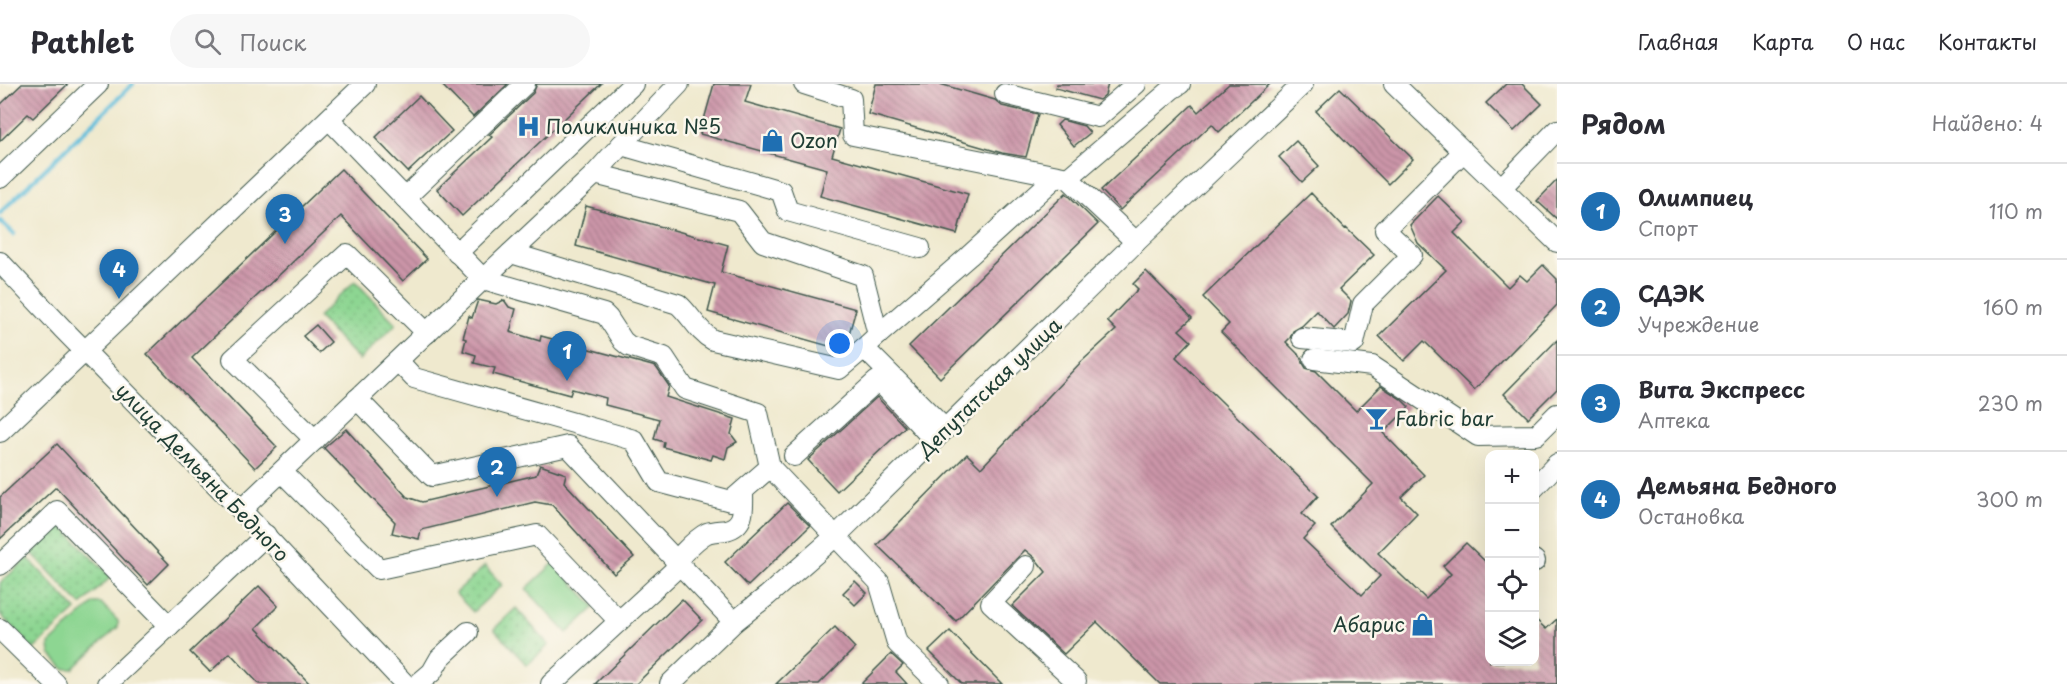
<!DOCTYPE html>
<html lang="ru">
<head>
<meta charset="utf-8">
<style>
  body { margin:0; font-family:"Playpen Sans",sans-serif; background:#f7f7f7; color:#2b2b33 }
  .controls { position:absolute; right:18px; bottom:18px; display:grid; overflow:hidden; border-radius:12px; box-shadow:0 6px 24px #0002 }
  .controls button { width:54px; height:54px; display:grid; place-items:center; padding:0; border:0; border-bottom:2px solid #e1e1e2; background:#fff; color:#2b2b33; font:30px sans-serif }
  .you { position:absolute; left:840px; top:260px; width:21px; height:21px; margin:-15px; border:4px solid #fff; border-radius:50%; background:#1a73e8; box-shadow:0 0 0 9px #1a73e833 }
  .badge { display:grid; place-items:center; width:39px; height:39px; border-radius:50%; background:#1f6fb2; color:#fff; font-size:20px; font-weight:700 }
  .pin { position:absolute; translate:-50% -50px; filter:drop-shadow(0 2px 3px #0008) }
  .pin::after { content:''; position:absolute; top:32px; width:21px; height:18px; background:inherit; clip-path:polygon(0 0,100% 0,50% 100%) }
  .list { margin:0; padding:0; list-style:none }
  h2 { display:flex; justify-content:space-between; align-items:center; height:78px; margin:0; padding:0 24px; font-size:26px }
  h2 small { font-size:20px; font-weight:400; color:#7c7c81 }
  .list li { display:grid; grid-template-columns:39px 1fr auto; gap:18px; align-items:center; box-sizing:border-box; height:96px; padding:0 24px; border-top:2px solid #e1e1e2 }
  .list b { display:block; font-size:22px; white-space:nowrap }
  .list p { margin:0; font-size:20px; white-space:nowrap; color:#7c7c81 }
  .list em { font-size:20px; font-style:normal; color:#7c7c81 }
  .icon { flex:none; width:33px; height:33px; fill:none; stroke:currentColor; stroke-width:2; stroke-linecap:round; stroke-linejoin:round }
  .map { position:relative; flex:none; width:1557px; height:600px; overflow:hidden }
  header { display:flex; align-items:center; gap:36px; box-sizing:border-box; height:84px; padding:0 30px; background:#fff; border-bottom:2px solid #e1e1e2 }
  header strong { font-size:28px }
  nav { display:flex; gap:33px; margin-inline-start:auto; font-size:21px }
  .search { width:420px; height:54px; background:#f7f7f7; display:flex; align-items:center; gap:15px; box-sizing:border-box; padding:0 21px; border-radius:33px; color:#7c7c81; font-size:22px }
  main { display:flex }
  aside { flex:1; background:#fff }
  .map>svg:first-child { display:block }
  .grass { fill:#8dd692; stroke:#568a63; stroke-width:1.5 }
  .park { fill:url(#park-dots); stroke:#568a63; stroke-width:1.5 }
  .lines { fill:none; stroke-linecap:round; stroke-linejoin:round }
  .stream { stroke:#5cbddb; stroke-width:4.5 }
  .building { fill:url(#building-back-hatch) }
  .minor-casing { stroke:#3e574b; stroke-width:22 }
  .minor { stroke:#fff; stroke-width:20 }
  .labels { text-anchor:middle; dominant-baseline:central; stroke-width:5; stroke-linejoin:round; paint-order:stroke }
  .poi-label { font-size:20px; fill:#1f3d34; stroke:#fbf7ec; text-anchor:start }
  .street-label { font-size:20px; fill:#1f3d34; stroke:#fbf7ec }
</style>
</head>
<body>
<header>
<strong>Pathlet</strong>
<div class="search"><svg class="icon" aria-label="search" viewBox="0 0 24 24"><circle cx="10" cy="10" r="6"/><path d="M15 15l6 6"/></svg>Поиск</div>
<nav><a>Главная</a><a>Карта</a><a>О нас</a><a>Контакты</a></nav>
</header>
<main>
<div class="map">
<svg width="1557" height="600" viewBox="0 0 1557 600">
  <defs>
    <pattern id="park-dots" width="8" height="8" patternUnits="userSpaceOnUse" patternTransform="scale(1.5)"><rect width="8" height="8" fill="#8dd692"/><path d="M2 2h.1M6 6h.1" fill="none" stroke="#73af78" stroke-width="1.8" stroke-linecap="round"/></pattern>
    <pattern id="building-back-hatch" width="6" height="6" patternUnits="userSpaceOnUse" patternTransform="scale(1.5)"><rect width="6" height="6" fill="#cc95a9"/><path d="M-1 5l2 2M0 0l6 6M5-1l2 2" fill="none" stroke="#a57b8a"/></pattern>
  </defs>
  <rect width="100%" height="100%" fill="#fbf7ec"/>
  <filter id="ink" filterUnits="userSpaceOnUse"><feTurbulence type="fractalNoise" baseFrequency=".0167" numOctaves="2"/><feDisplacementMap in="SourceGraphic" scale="12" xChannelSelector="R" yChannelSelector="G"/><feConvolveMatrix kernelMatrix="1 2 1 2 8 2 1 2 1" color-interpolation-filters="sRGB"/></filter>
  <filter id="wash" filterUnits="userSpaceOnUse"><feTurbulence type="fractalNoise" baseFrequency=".008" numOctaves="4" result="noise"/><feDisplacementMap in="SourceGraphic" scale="24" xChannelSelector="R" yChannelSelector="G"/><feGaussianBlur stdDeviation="1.35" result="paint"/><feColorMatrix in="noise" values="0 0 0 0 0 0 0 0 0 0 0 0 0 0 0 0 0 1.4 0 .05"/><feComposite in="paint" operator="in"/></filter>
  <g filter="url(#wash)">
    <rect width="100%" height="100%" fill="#efe9ce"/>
    <g class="grass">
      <polygon points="554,479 595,523 567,549 526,505"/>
      <polygon points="94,519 101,519 118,537 118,543 73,585 64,585 50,570 49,560"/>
    </g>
    <g class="park">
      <polygon points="355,197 396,240 359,276 318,233"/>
      <polygon points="61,441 111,493 81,521 32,469"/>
      <polygon points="28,474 76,526 33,566 0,530 0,499"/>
      <polygon points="485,482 502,501 473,528 455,509"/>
      <polygon points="516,524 549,561 527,581 494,545"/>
    </g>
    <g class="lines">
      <g class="stream">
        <polyline points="0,129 133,0"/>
        <polyline points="0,137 14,150"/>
      </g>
    </g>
    <g id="blocks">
      <g class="building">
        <polygon points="22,0 68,0 33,34 28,30 0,57 0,21"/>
        <polygon points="441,0 508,0 473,33"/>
        <polygon points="537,0 601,0 462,132 437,105 492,53 489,51 533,9"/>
        <polygon points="714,0 751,0 745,18 840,45 832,72 968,110 957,150 820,112 827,85 700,50"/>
        <polygon points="876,0 940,0 995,16 1002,22 1038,30 1026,73 1002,69 868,30"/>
        <polygon points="1057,0 1108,0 1105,11 1099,16 1056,4"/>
        <polygon points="1229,0 1270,0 1219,48 1212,40 1120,126 1101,106 1192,21 1198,28"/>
        <polygon points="1506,0 1522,0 1542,20 1514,47 1486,19"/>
        <polygon points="1340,4 1413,75 1388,100 1316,27"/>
        <polygon points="419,12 452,47 408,88 375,54"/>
        <polygon points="1062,36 1084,42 1090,49 1074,62 1057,41"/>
        <polygon points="1296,57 1319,82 1302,98 1279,73"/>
        <polygon points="341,85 427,175 403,197 341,132 192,274 277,363 255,384 147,270"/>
        <polygon points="1557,96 1557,135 1537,117"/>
        <polygon points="1066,109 1098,140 940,294 909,262"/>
        <polygon points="1311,109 1345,145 1346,144 1374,171 1339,205 1351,217 1348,230 1334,245 1317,227 1302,242 1293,247 1290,254 1286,258 1302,274 1303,279 1306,284 1316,287 1356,327 1381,302 1401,315 1409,323 1383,349 1424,391 1401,413 1417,429 1378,469 1426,515 1451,490 1443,482 1466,459 1490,482 1490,578 1534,578 1534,534 1546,545 1557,535 1557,600 1160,600 1097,538 1064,570 1012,522 1046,488 1035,474 1025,466 956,537 877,461 967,370 981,384 1081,278 1116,246 1107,237 1138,205 1133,200 1146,187 1192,234 1179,246 1191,257 1176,273 1318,412 1302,430 1315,442 1303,455 1362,511 1380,492 1331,443 1373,400 1221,248 1229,240 1203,213"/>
        <polygon points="1438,112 1465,138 1454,149 1508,203 1520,191 1527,197 1543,181 1557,195 1557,221 1474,306 1424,257 1404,277 1379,252 1446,186 1418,159 1410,141"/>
        <polygon points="586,122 728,161 721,188 856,225 845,264 843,266 708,228 715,201 576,162"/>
        <polygon points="478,216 496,220 504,216 509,223 516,225 510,248 540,257 541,252 656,283 669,302 666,313 735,335 731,350 737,358 728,363 725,375 713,371 711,376 663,363 664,358 654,355 659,335 605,321 606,314 572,305 570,311 493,290 495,284 474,279 476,271 463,267 466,255 463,254 469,232 472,234"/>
        <polygon points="316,241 331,258 319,269 303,252"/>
        <polygon points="1557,256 1557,305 1528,334 1504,310"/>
        <polygon points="877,313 905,343 837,407 808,376"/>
        <polygon points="346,345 407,413 422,418 536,391 540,381 566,390 564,398 634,473 614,490 552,421 535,418 421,446 419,455 392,449 395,438 324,364"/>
        <polygon points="57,360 169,480 148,501 56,403 0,455 0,413"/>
        <polygon points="787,419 810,442 748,502 725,478"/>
        <polygon points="855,497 867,509 855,521 843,509"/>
        <polygon points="259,502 278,522 256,544 310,600 259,600 230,569 210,588 190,568"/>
        <polygon points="682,515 702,536 636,600 595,600"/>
        <polygon points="835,543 855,564 819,600 776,600"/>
        <polygon points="950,547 1002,600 962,600 929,567"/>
        <polygon points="891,570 903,581 896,588 907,600 861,600"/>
      </g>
    </g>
  </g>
  <g filter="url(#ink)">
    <use href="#blocks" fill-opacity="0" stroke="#3e574b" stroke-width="1.5"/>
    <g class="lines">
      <defs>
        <g id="minor">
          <polyline points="679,0 621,61 781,107 788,127 920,164"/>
          <polyline points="804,0 851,15 853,51 1068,94 1136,158"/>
          <polyline points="1394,0 1557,158"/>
          <polyline points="1005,10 1098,33 1136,0"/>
          <polyline points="595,90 621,61"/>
          <polyline points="0,94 98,0"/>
          <polyline points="1068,94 1172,5 1180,0"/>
          <polyline points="1501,104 1557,46"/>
          <polyline points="405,114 525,0"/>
          <polyline points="457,169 633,0"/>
          <path d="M511 169 678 220C691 231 698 248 713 256L839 285 864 264"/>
          <polyline points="0,178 62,244 241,426 405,600"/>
          <polyline points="878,251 969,172 1057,92"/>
          <polyline points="1302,254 1354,259 1363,220 1412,171 1385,146 1463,68"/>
          <polyline points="1314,275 1372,282 1478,352 1536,351 1557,330"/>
          <polyline points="398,277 414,294 634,356 659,398 731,417 770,383"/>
          <polyline points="357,315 432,392 568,362 734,538"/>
          <polyline points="0,348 365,0"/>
          <polyline points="315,356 233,275 347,170 427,249"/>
          <polyline points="794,372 877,297 882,300 934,356"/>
          <polyline points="282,388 379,485 537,451 619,537"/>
          <polyline points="1534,404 1557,380"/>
          <polyline points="241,426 483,195 329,35"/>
          <polyline points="1534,476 1535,477"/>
          <path d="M675 477C685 468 695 455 707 449 713 447 720 447 726 446 746 441 743 424 743 407"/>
          <polyline points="0,481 57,427 169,542"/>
          <polyline points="1026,482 991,519 1076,597"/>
          <polyline points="0,545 56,600"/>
          <polyline points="107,600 266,451"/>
          <polyline points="418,600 432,588 440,574 468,548"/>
          <polyline points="551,600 679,482"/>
          <polyline points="670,600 734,538 767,512 837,451 1136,158 1303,0"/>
          <polyline points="939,600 897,559 879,498 770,383 758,329 685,305 664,273 629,262 623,257 608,234 604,230 483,195 595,90 739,127 763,158 863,192 878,251 864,264 945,345"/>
        </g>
      </defs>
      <use href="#minor" class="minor-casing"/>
      <use href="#minor" class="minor"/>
    </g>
  </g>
  <defs>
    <symbol id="hospital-bare" viewBox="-9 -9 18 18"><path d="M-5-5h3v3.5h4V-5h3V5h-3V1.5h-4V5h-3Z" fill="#1f6fb2" stroke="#fbf7ec" stroke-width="2.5" paint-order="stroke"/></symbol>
    <symbol id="shop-bare" viewBox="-9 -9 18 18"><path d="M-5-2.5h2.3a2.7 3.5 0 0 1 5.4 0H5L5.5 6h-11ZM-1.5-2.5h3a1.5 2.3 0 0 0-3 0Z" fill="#1f6fb2" stroke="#fbf7ec" stroke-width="2.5" paint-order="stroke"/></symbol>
    <symbol id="bar-bare" viewBox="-9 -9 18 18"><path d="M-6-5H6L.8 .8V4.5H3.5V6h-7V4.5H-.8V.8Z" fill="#1f6fb2" stroke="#fbf7ec" stroke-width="2.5" paint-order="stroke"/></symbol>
  </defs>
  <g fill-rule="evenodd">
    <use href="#hospital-bare" x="512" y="26" width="33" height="33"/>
    <use href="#shop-bare" x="756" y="40" width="33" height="33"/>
    <use href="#bar-bare" x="1360" y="318" width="33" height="33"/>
    <use href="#shop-bare" x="1406" y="524" width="33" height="33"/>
  </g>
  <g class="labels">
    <g class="poi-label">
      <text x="546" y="42">Поликлиника №5</text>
      <text x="790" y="56">Ozon</text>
      <text x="1395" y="334">Fabric bar</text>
      <text x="1405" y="540" text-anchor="end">Абарис</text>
    </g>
    <g class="street-label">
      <text transform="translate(989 303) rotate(-44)">Депутатская улица</text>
      <text transform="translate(203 388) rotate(46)">улица Демьяна Бедного</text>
    </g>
  </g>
</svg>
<div class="controls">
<button>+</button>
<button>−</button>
<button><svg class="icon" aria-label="locate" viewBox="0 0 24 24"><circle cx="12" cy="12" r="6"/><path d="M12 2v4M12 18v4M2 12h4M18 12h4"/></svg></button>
<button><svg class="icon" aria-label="layers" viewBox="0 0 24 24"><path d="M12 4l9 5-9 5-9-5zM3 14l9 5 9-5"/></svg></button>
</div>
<div class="you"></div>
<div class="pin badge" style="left:567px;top:297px">1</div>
<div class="pin badge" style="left:497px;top:413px">2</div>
<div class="pin badge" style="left:285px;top:160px">3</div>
<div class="pin badge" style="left:119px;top:215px">4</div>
</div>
<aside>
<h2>Рядом<small>Найдено: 4</small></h2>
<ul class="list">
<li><span class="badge">1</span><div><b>Олимпиец</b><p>Спорт</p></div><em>110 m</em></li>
<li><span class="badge">2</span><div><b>СДЭК</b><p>Учреждение</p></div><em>160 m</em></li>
<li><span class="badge">3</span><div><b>Вита Экспресс</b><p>Аптека</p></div><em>230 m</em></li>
<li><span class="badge">4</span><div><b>Демьяна Бедного</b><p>Остановка</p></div><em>300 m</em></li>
</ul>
</aside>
</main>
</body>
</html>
